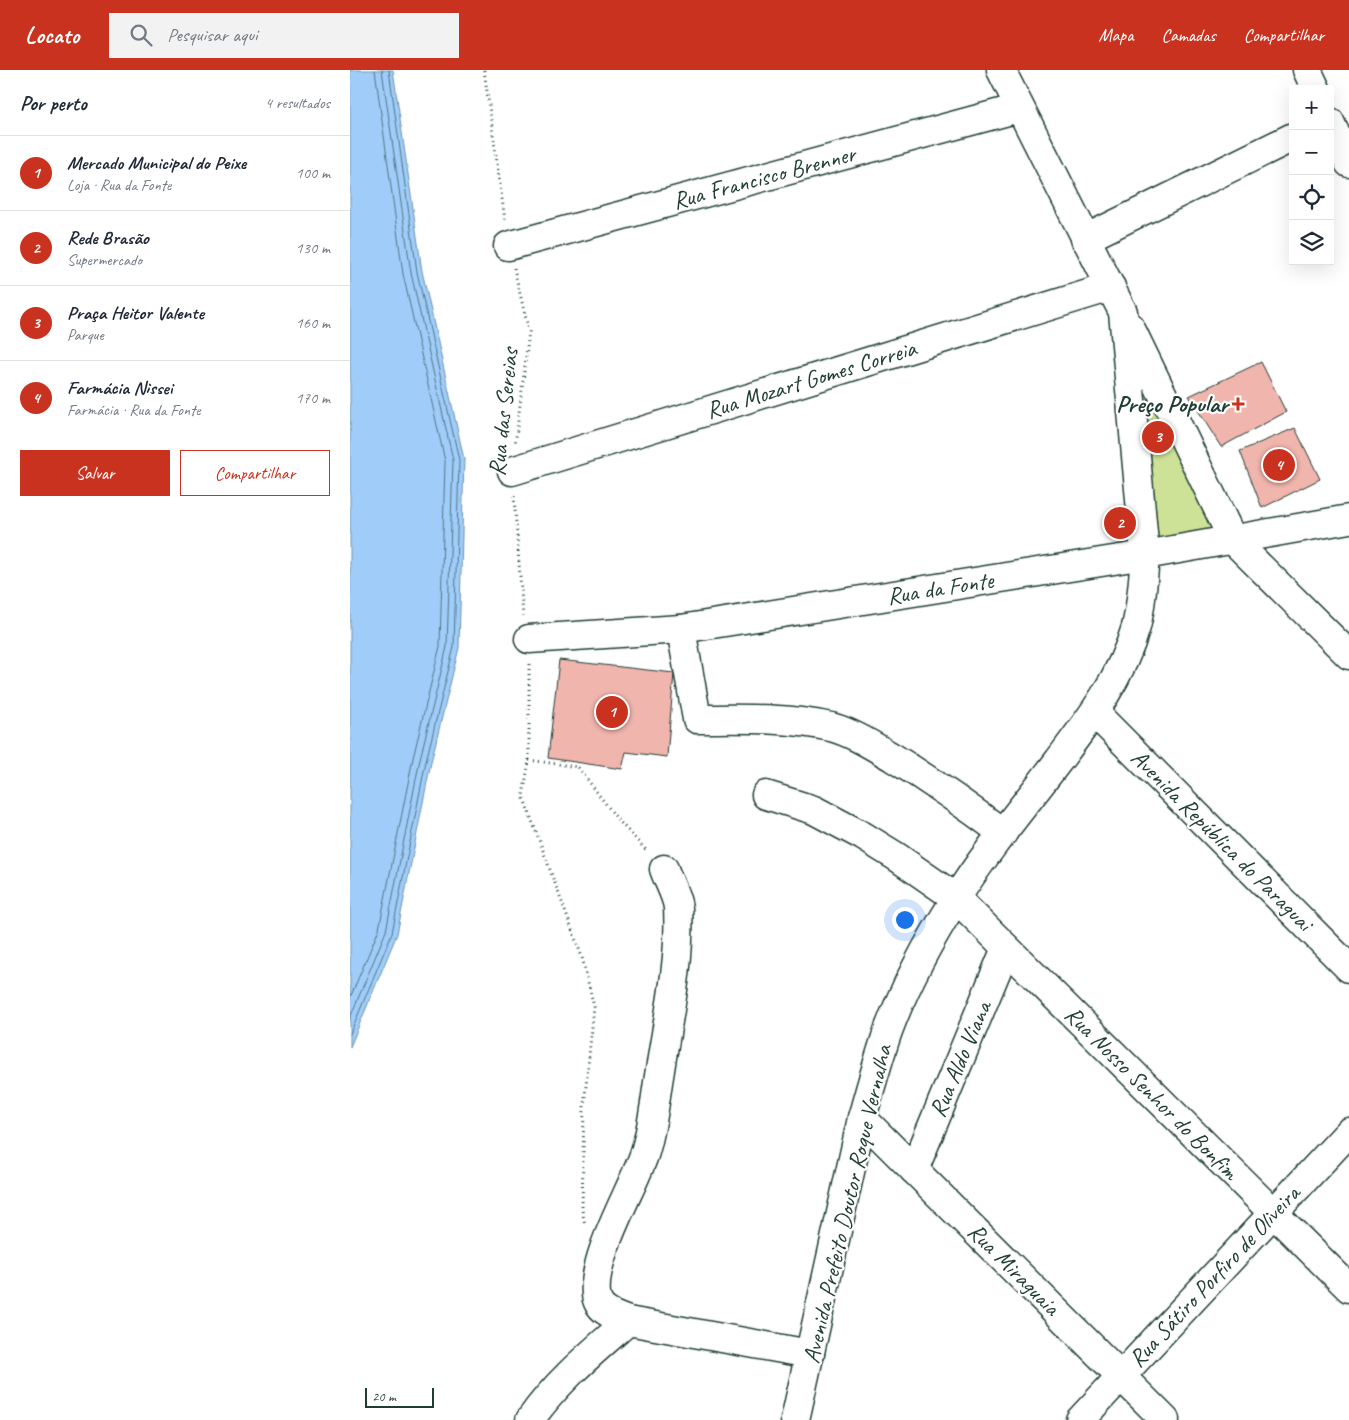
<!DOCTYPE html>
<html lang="pt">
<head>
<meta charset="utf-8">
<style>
  body { margin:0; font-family:Caveat,sans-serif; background:#f2f2f3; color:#1f2937 }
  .controls { position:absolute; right:15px; top:15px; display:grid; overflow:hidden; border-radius:0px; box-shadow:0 5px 20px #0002 }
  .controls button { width:45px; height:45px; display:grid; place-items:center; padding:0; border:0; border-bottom:1px solid #e0e1e3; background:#fff; color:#1f2937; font:25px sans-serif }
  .scale { position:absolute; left:15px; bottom:12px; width:69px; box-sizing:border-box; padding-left:5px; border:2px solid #1f3d34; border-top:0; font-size:14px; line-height:18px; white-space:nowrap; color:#1f3d34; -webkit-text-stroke:4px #fff; paint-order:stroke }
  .you { position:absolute; left:554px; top:849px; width:18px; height:18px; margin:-12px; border:4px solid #fff; border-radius:50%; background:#1a73e8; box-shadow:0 0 0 8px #1a73e833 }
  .badge { display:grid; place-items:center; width:32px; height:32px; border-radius:50%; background:#c8321e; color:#fff; font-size:16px; font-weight:700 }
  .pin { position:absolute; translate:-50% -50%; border:2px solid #fff; box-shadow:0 1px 5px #0006 }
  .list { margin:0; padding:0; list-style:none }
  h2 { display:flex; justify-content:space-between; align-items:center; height:65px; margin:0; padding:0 20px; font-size:21px }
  h2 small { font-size:16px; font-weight:400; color:#747a83 }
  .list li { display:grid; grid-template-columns:32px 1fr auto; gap:15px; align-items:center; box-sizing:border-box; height:75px; padding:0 20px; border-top:1px solid #e0e1e3 }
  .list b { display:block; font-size:19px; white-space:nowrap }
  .list p { margin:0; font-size:16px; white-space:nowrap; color:#747a83 }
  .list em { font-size:16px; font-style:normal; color:#747a83 }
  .actions { display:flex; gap:10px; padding:15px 20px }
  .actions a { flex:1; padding:11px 0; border:1px solid #c8321e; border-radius:0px; text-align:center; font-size:18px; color:#c8321e }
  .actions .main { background:#c8321e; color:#fff }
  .icon { flex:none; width:28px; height:28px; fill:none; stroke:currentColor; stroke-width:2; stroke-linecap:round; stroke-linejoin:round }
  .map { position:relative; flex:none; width:999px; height:1350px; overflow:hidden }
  header { display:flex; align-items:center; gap:30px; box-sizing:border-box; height:70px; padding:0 25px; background:#c8321e; color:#fff }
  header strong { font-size:24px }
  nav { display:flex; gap:28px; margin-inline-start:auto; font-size:18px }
  .search { width:350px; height:45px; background:#f2f2f3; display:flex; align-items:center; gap:12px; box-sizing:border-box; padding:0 18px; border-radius:0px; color:#747a83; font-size:19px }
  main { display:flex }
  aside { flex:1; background:#fff }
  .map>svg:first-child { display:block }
  .green { fill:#cee297; stroke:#769066 }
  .water { fill:#9fccf9; stroke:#6c93aa }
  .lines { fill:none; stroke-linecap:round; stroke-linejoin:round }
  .shore { stroke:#527683; stroke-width:1 }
  .building { fill:#f0b5ad; stroke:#1f3d34 }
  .minor-casing { stroke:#1f3d34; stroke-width:31 }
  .major-casing { stroke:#1f3d34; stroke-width:31 }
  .path { stroke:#1f3d34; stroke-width:3; stroke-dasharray:1 4; stroke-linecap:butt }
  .minor { stroke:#fff; stroke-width:28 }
  .major { stroke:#fff; stroke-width:28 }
  .poi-dot { fill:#c8321e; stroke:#fff; stroke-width:2 }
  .labels { text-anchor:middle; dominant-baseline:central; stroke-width:4.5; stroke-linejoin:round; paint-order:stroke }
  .street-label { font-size:24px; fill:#1f3d34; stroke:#fff }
  .poi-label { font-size:24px; font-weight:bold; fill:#1f3d34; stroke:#fff; text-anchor:end }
</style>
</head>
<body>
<header>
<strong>Locato</strong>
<div class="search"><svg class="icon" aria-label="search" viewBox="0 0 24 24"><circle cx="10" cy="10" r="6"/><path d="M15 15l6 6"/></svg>Pesquisar aqui</div>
<nav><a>Mapa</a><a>Camadas</a><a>Compartilhar</a></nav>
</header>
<main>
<aside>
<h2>Por perto<small>4 resultados</small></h2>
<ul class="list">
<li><span class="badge">1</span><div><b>Mercado Municipal do Peixe</b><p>Loja · Rua da Fonte</p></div><em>100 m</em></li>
<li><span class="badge">2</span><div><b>Rede Brasão</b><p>Supermercado</p></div><em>130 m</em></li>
<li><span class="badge">3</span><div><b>Praça Heitor Valente</b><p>Parque</p></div><em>160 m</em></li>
<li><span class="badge">4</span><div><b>Farmácia Nissei</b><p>Farmácia · Rua da Fonte</p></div><em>170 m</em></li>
</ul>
<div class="actions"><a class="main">Salvar</a><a>Compartilhar</a></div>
</aside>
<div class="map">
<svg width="999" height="1350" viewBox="0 0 999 1350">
  <rect width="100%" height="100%" fill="#fff"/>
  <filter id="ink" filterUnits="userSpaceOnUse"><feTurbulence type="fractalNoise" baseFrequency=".02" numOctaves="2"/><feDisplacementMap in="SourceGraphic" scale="10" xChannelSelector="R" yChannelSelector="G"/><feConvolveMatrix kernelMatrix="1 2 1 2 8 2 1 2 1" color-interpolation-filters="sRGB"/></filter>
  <g filter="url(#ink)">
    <polygon class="green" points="781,272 872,462 800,475"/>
    <polygon class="water" points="0,0 43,0 72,201 114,389 109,578 81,692 47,864 0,977"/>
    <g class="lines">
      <g class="shore">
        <polyline points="0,928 29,859 63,688 90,576 95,391 53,204 25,0"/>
        <polyline points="0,948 36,861 70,689 97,577 103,390 61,203 32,0"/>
        <polyline points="0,964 42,863 76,691 104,577 109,390 67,202 39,0"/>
      </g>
    </g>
    <g class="building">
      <polygon points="911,292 936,342 871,377 839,326"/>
      <polygon points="945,358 970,409 912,438 890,381"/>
      <polygon points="209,590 324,603 317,687 276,682 272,699 198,688"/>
    </g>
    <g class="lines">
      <defs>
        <g id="minor">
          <polyline points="957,0 966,19"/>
          <polyline points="980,52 999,93"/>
          <polyline points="735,169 943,67"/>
          <polyline points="158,176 669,38"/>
          <polyline points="780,257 883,470 999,585"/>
          <polyline points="162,401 761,217"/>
          <path d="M331 559 347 649C392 649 437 647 481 657 503 663 523 676 542 687 581 711 617 736 653 763"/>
          <polyline points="179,569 331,559 795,485 773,242 651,0"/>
          <polyline points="745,643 999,898"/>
          <polyline points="416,725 464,740 513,766 547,787 606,828 999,1218"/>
          <path d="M314 799C318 811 327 826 328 838 331 892 318 947 310 1000 305 1028 303 1058 294 1085 281 1122 242 1186 246 1224 247 1241 265 1246 278 1251L460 1284"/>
          <polyline points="512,1048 815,1350"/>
          <polyline points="564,1100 656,878"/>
          <path d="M180 1350C207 1311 243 1282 278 1251"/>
        </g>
        <g id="major">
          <path d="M445 1350 512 1048C520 1019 528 990 538 961 555 915 579 871 605 830 636 781 674 736 709 690 740 649 772 607 786 557 792 533 793 510 795 485L999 449"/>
          <polyline points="730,1350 999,1062"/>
        </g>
      </defs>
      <use href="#minor" class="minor-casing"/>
      <use href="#major" class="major-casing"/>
      <g class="path">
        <polyline points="134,0 155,150"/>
        <polyline points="164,198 179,262 165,375"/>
        <polyline points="164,426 173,546"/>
        <polyline points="179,594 179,690 173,726 232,887 244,937 234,1036 232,1140 235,1155"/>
        <polyline points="179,690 228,697 268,750 297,781"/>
      </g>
      <use href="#minor" class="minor"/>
      <use href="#major" class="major"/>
    </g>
  </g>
  <path class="poi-dot" d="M885.5 326.5h5v5h5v5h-5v5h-5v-5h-5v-5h5z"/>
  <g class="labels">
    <g class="street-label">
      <text transform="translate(414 107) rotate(-15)">Rua Francisco Brenner</text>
      <text transform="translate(461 309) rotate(-17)">Rua Mozart Gomes Correia</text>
      <text transform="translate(153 342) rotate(-84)">Rua das Sereias</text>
      <text transform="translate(590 518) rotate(-9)">Rua da Fonte</text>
      <text transform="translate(872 770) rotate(45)">Avenida República do Paraguai</text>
      <text transform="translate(610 989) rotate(-67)">Rua Aldo Viana</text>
      <text transform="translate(802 1023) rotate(45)">Rua Nosso Senhor do Bonfim</text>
      <text transform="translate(497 1134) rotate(-77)">Avenida Prefeito Doutor Roque Vernalha</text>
      <text transform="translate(664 1199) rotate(45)">Rua Miraguaia</text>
      <text transform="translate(864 1206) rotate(-47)">Rua Sátiro Porfiro de Oliveira</text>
    </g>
    <g class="poi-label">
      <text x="878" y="334">Preço Popular</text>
    </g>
  </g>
</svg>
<div class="controls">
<button>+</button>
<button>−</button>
<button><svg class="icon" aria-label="locate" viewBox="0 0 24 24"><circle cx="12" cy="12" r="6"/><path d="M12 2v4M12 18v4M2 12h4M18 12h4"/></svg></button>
<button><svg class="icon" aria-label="layers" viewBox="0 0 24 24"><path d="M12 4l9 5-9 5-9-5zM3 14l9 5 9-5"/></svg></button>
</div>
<div class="scale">20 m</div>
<div class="you"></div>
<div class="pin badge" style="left:262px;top:642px">1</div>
<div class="pin badge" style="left:770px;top:453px">2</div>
<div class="pin badge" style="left:808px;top:367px">3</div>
<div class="pin badge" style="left:929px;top:395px">4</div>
</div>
</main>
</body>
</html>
